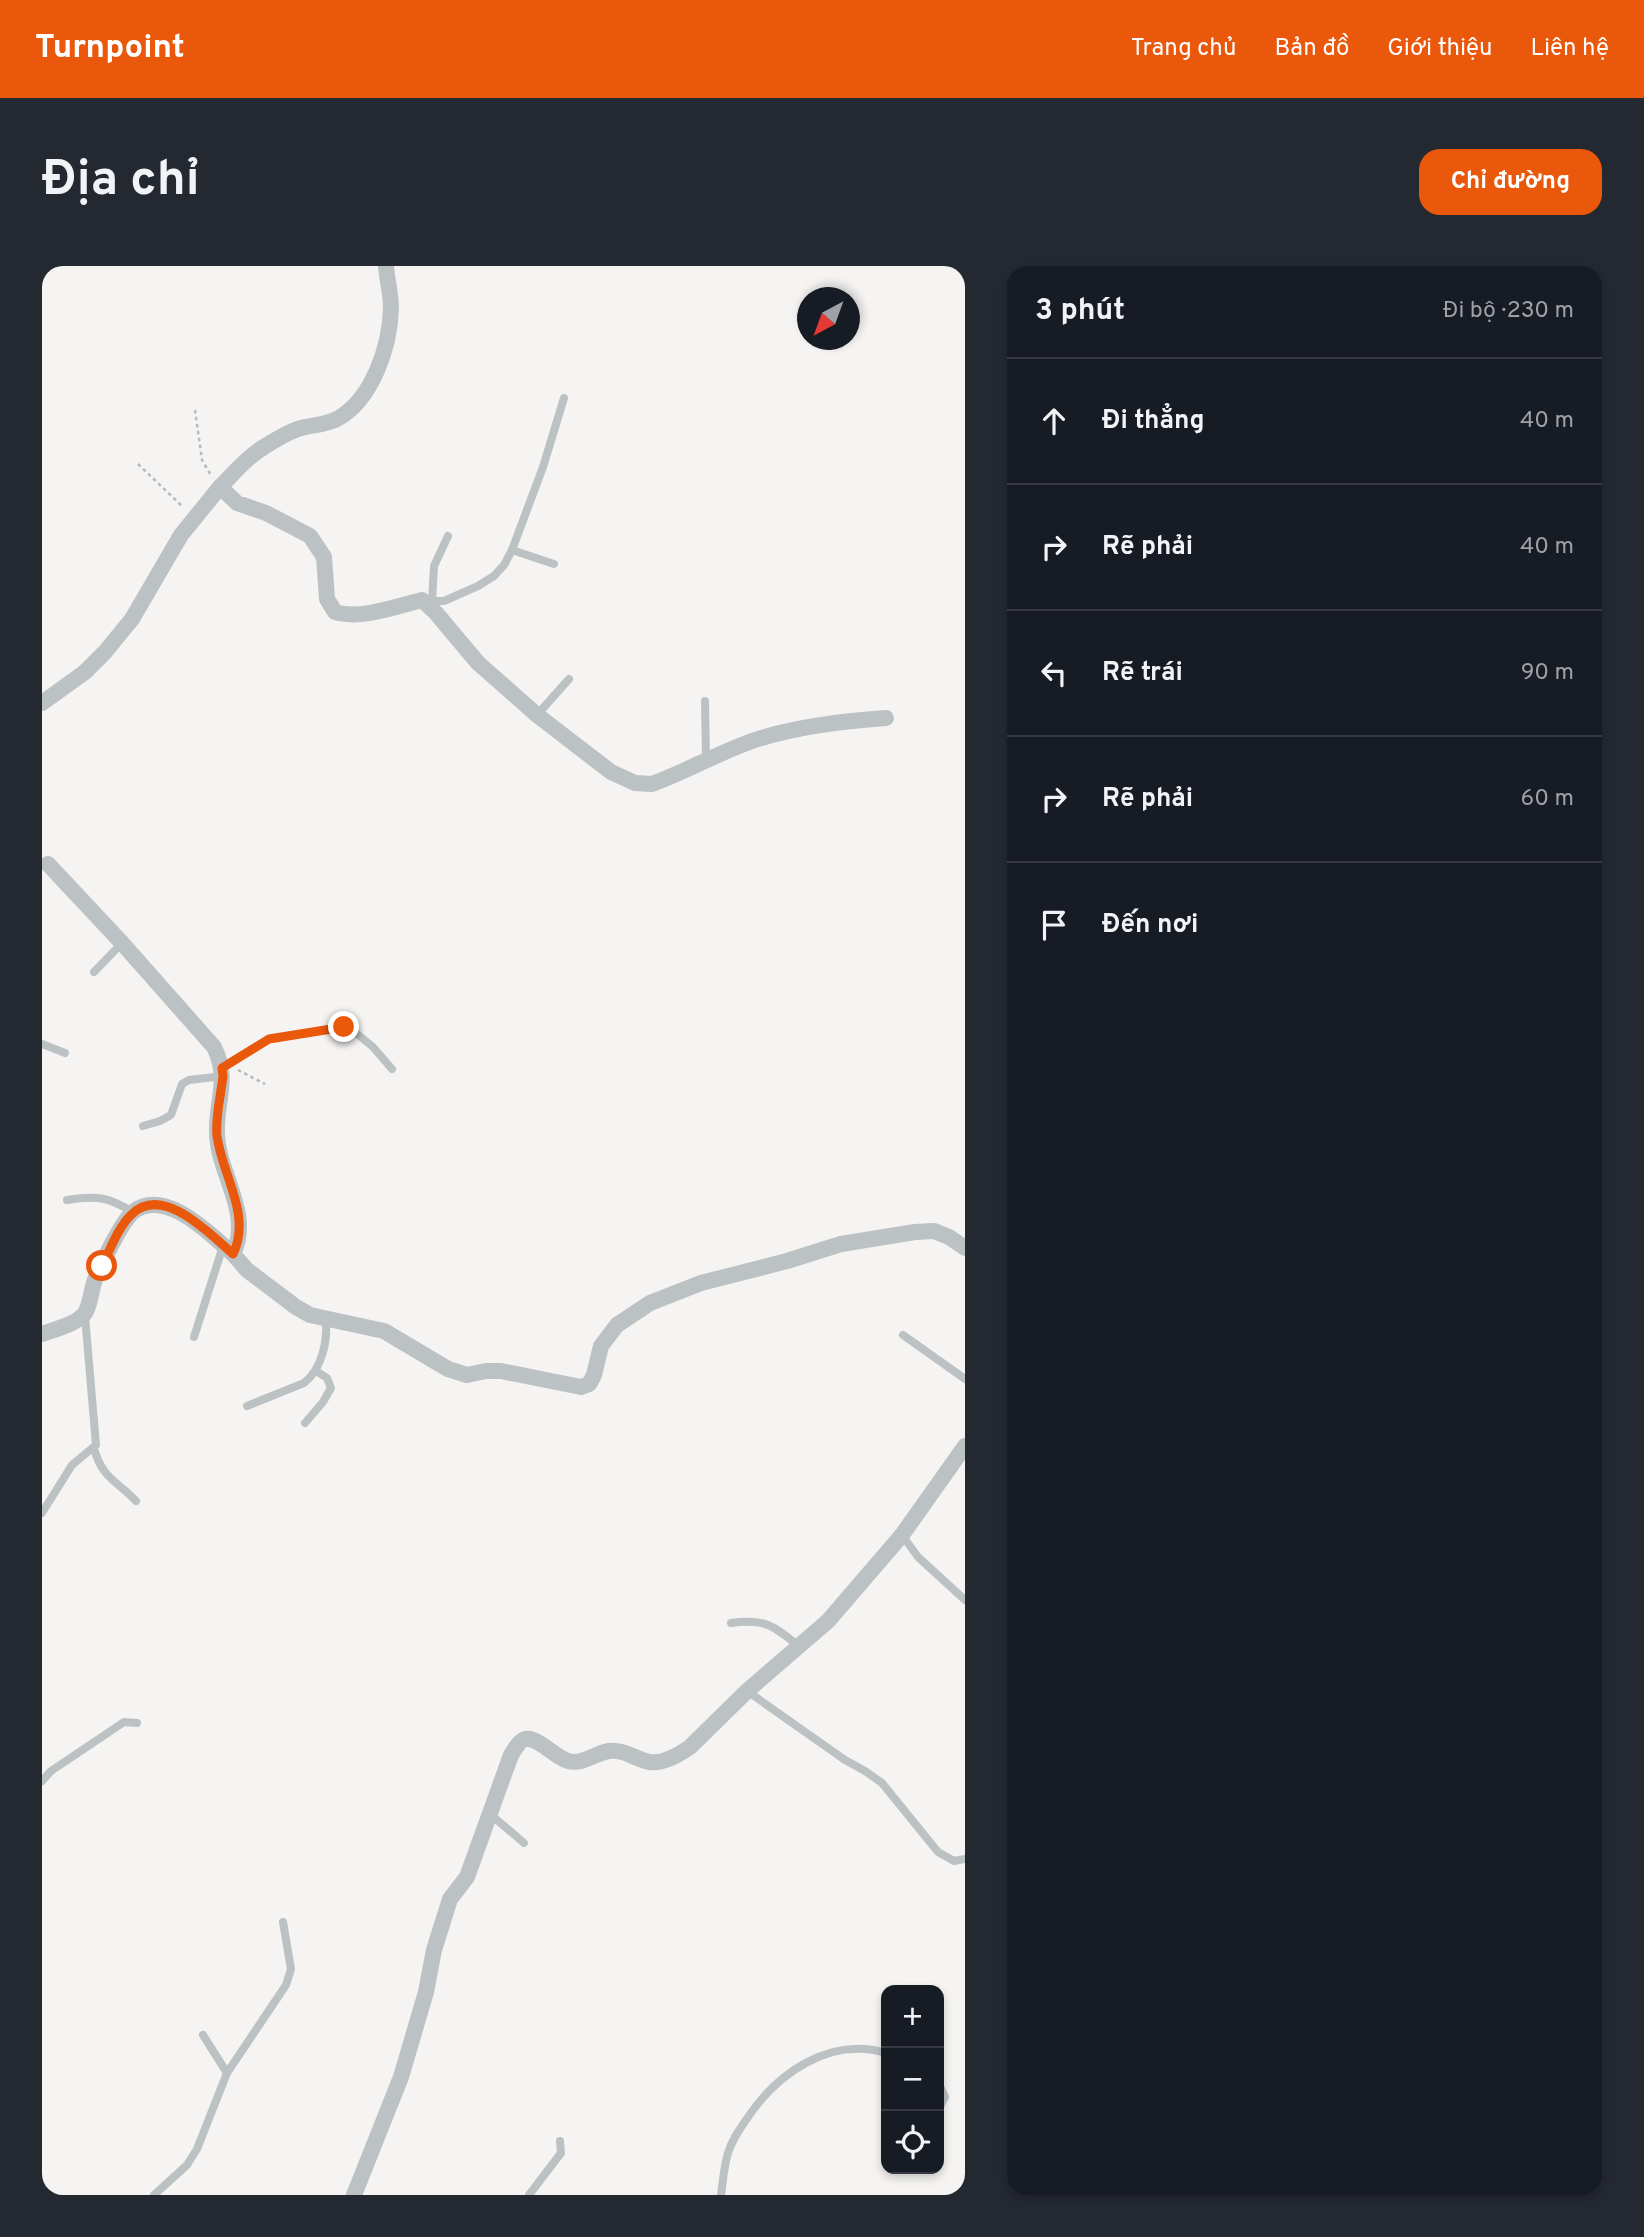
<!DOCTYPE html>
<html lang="vi">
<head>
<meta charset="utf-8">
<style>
  body { margin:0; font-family:Overpass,sans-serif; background:#242831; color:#f1f3f6 }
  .controls { position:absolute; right:21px; bottom:21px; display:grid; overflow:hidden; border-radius:14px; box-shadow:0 4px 10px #0003 }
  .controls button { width:63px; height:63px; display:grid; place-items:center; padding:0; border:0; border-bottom:2px solid #363941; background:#171b24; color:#f1f3f6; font:35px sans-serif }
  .compass { position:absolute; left:755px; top:21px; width:63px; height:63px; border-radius:50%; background:#171b24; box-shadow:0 4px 10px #0003; rotate:221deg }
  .stop { position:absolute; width:21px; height:21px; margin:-16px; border:5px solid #ea580c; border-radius:50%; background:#fff }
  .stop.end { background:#ea580c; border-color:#fff; box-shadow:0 2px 7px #0008 }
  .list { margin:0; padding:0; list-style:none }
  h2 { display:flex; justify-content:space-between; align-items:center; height:91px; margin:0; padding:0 28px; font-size:30px }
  h2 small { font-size:23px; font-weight:400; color:#9ea1a6 }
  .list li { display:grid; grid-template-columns:46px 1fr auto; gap:21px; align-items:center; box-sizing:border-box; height:126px; padding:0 28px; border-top:2px solid #363941 }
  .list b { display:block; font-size:26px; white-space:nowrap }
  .list em { font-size:23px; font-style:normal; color:#9ea1a6 }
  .icon { flex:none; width:38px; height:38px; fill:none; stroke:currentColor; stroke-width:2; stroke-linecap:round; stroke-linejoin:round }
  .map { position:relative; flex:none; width:923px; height:1929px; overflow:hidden; border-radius:21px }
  header { display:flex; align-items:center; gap:42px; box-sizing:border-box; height:98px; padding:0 35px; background:#ea580c; color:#fff }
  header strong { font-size:33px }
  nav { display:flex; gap:38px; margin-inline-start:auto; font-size:24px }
  .intro { display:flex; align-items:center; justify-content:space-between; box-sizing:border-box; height:168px; padding:0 42px }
  h1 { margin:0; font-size:49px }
  .button { padding:18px 32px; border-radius:21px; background:#ea580c; color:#fff; font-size:24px; font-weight:700 }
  main { display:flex; gap:42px; padding:0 42px }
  aside { flex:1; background:#171b24; border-radius:21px; box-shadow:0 4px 10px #0003 }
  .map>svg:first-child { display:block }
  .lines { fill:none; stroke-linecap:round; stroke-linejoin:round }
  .path { stroke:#b6babb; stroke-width:2.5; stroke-dasharray:3.5 3.5; stroke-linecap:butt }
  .lane { stroke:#bcc1c3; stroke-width:8 }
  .street { stroke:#bcc1c3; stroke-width:16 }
  .route { stroke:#ea580c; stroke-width:9 }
</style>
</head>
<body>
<header>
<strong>Turnpoint</strong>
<nav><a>Trang chủ</a><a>Bản đồ</a><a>Giới thiệu</a><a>Liên hệ</a></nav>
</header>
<div class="intro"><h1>Địa chỉ</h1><a class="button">Chỉ đường</a></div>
<main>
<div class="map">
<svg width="923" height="1929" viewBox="0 0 923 1929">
  <rect width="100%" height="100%" fill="#f5f4f2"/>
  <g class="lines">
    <g class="path">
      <polyline points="153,144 160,194 170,211"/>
      <polyline points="96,198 141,241"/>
      <polyline points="196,804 223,818"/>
    </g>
    <g class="lane">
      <polyline points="470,284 512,298"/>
      <polyline points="384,335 402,335 436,320 452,310 462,299 470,284 501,201 522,132"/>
      <polyline points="390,336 392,300 406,270"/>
      <polyline points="663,435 664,494"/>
      <polyline points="495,449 527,413"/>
      <polyline points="52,706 80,677"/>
      <polyline points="0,778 23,787"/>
      <polyline points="180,801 227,773 302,761 314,767 331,781 350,803"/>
      <polyline points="101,860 118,855 129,849 140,818 147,814 181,810"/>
      <path d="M25 934C55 929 66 931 91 946"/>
      <polyline points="861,1069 923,1113"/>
      <polyline points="152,1071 181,980"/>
      <path d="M205 1140 262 1117C280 1103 287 1073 283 1051"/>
      <polyline points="263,1157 281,1136 289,1122 285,1112 274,1105"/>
      <path d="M52 1183C61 1213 74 1214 94 1235"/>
      <polyline points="0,1247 30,1199 54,1179 43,1050"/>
      <polyline points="860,1269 876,1291 923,1334"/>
      <path d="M689 1357C723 1352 732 1360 758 1381"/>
      <polyline points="705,1425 803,1494 823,1505 840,1517 896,1586 912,1595 923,1593"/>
      <polyline points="0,1515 9,1505 82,1456 95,1457"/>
      <polyline points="448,1548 482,1577"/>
      <polyline points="161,1769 185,1807"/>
      <polyline points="897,1818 903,1831 897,1842"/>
      <polyline points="112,1929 145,1899 155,1883 185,1807 244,1719 249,1703 241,1656"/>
      <polyline points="487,1929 519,1887 518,1875"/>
      <path d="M679 1929C681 1915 682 1900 686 1887 690 1874 697 1864 704 1854 734 1808 787 1770 844 1787"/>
    </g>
    <g class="street">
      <path d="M178 221C193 206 206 190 225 179 235 173 248 165 259 162 271 159 283 159 295 153 330 134 348 81 349 42 349 28 345 14 344 0"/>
      <path d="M0 437 43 406 63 386 90 353 139 269 178 221 195 237 224 247 268 270 282 291 285 333 293 346C317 354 356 340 380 334L394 347 436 397 495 449 569 506 593 517 610 518C646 505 679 485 716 473 758 460 800 455 844 452"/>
      <polyline points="191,988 205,1004 254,1041 268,1049 342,1065 406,1103 425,1109 444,1105 459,1105 539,1121 547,1118 552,1109 559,1080 575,1059 608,1037 659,1017 745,995 799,978 873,966 892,965 907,971 923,982"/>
      <path d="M0 1068C13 1063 34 1059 43 1047 49 1038 49 1022 54 1011 60 997 80 955 91 946 123 921 168 968 191 988 211 946 175 907 175 866 174 834 188 813 172 781L80 677 6 598"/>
      <path d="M312 1929 359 1811 384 1726 392 1684 408 1633 425 1611 469 1489C473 1483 477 1475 483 1473 495 1470 514 1492 526 1495 541 1499 553 1487 567 1485 583 1483 594 1494 608 1496 622 1498 638 1488 648 1481L705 1425 786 1355 860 1269 923 1180"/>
    </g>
  </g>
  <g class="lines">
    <path class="route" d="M60 1000C68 984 76 961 90 948 121 918 168 968 191 988 210 949 180 909 175 870 173 851 179 829 181 810L180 802 227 773 302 761"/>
  </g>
</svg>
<div class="controls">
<button>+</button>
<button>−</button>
<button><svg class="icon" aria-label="locate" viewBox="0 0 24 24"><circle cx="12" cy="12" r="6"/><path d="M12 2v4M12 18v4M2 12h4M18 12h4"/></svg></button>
</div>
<svg class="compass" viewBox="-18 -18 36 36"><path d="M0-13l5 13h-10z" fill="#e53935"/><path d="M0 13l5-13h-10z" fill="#9ea1a6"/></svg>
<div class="stop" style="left:60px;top:1000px"></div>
<div class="stop end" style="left:302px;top:761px"></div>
</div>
<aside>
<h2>3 phút<small>Đi bộ · 230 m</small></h2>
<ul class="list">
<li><svg class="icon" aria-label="ahead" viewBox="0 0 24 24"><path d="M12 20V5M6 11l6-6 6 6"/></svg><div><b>Đi thẳng</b></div><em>40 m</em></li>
<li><svg class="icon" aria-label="right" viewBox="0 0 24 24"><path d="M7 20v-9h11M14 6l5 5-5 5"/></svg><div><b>Rẽ phải</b></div><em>40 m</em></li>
<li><svg class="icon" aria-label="left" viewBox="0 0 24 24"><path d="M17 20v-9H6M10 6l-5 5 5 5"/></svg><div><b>Rẽ trái</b></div><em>90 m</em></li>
<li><svg class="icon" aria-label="right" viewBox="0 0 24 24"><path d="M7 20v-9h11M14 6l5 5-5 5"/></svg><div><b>Rẽ phải</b></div><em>60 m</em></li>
<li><svg class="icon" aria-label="arrive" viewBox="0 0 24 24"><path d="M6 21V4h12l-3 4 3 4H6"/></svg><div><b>Đến nơi</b></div></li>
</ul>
</aside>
</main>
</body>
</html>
